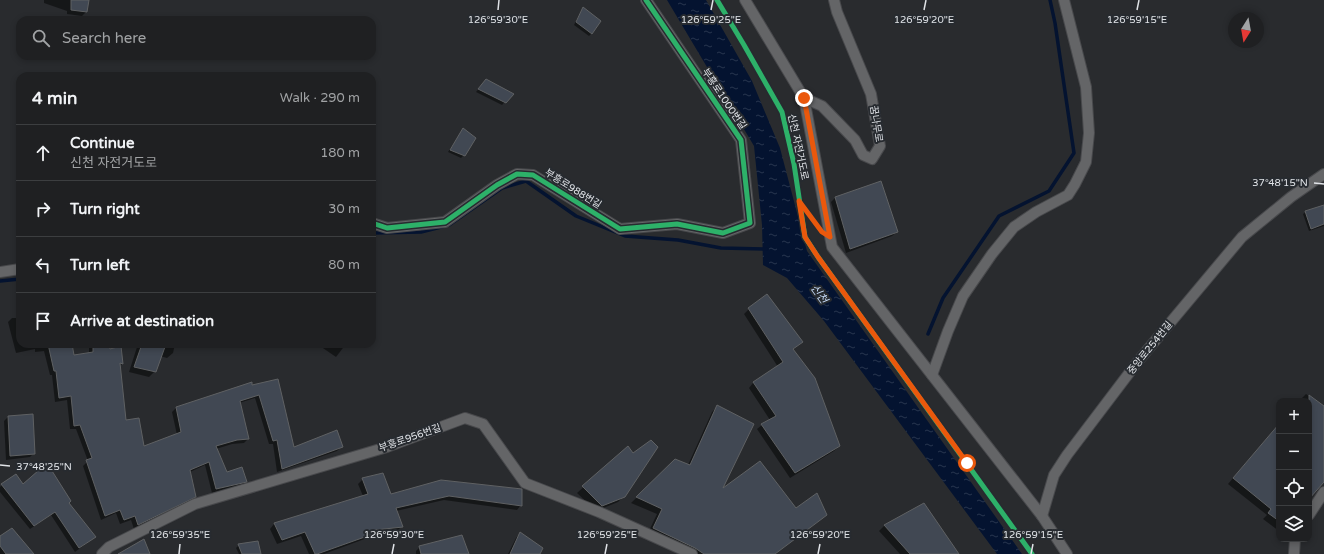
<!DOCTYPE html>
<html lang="en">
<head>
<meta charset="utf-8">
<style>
  body { margin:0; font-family:"Varela Round","Noto Sans KR",sans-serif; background:#2c2d2f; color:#f1f3f6 }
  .controls { position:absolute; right:12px; bottom:12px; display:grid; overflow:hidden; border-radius:8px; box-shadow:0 2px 6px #0003 }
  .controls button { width:36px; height:36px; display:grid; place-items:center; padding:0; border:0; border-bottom:1px solid #3c3e40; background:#1f2022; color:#f1f3f6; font:20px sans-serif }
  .compass { position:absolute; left:1228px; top:12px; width:36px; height:36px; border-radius:50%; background:#1f2022; box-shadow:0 2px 6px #0003; rotate:191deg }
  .stop { position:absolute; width:12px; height:12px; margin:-9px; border:3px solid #ea580c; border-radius:50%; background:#fff }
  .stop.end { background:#ea580c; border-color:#fff; box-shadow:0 1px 4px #0008 }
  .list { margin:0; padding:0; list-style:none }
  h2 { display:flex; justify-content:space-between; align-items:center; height:52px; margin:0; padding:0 16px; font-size:17px }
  h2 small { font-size:13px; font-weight:400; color:#a1a3a5 }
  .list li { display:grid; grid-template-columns:26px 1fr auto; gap:12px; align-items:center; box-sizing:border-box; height:56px; padding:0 16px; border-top:1px solid #3c3e40 }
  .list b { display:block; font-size:15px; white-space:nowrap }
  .list p { margin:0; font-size:13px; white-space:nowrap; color:#a1a3a5 }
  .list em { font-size:13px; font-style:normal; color:#a1a3a5 }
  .icon { flex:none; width:22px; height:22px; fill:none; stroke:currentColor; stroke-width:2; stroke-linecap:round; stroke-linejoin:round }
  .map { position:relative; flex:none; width:1324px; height:554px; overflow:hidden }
  .search { position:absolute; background:#1f2022; box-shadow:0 2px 6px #0003; left:16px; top:16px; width:360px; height:44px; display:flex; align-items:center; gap:10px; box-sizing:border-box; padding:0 14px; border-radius:12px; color:#a1a3a5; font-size:15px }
  .panel { position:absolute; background:#1f2022; box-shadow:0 2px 6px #0003; left:16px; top:72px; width:360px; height:276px; border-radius:12px }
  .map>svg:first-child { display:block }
  .water { fill:url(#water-ripples) }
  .shadow { fill:#0007 }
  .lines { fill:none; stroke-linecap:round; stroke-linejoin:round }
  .stream { stroke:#041330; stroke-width:3.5 }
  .building { fill:#414853; stroke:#5f6163 }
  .street-casing { stroke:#48494c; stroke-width:12 }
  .street { stroke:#646567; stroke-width:10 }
  .cycleway-casing { stroke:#272b30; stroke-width:8 }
  .cycleway { stroke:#2db169; stroke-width:5 }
  .route { stroke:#ea580c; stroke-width:5 }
  .ticks { fill:none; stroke:#e0e3e7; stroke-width:1.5 }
  .labels { text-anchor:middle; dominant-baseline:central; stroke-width:4; stroke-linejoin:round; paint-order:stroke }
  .street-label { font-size:10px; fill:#e0e3e7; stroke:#272b30 }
  .water-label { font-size:11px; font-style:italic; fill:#c7dcfa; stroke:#272b30 }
  .ticks-label { font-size:10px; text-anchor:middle; fill:#e0e3e7; stroke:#272b30; stroke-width:4; stroke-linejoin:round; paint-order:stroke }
</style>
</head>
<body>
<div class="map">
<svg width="1324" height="554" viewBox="0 0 1324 554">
  <defs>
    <pattern id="water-ripples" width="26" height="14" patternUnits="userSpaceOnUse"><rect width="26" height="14" fill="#041330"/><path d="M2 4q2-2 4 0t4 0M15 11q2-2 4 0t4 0" fill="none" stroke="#28354e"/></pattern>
  </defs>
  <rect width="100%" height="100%" fill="#292b2e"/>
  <polygon class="water" points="667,0 706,0 752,81 780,148 807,251 1022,554 997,554 824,321 787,278 763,265 762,225 754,146"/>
  <g class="shadow">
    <polygon points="44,0 88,0 86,12 82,16 67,14 67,11 44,3"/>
    <polygon points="583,9 592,33 589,36 574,25 581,11"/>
    <polygon points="484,83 512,94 502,105 476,92"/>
    <polygon points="463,130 464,155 461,158 448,152"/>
    <polygon points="835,198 897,232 892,236 846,253 831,202"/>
    <polygon points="1324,206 1324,226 1309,231 1303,214 1306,212"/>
    <polygon points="749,309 802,342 792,350 839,446 834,451 790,478 757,429 762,425 770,420 749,388 753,383 778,367 744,314"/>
    <polygon points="20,311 20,344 71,344 73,356 89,353 89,344 108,344 109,350 122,364 120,366 125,421 143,448 177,435 172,412 177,407 252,386 277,380 293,448 341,447 337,451 277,472 273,444 269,444 255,398 239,403 248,439 244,443 232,444 216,449 226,473 246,482 242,486 212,493 205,465 190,472 195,497 191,501 134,529 131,520 120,524 116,513 101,520 83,466 88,461 76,429 70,429 67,400 55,402 52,375 50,375 44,351 35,352 35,349 16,353 8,322 12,318 17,318 17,314"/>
    <polygon points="138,344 175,344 173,353 167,358 160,356 155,371 149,377 129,372"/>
    <polygon points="317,344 346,344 336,357"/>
    <polygon points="1306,394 1321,405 1324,410 1324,480 1309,498 1309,401 1299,401"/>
    <polygon points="718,406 720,492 796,509 820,520 775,554 690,554 648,533 657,514 631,503 675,460 688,465 712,412"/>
    <polygon points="8,417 34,453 30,457 6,460 4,421"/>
    <polygon points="1279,424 1279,531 1263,519 1267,515 1228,484"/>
    <polygon points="628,447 624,496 618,502 596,511 577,493"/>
    <polygon points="363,479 390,495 441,481 521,505 517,510 444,500 396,511 402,526 397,531 374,534 370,537 324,554 309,554 301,536 277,544 270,529 274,524 363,496 358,484"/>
    <polygon points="2,485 23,485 68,503 95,537 75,552 51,515 30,529 0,492 0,487"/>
    <polygon points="923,504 958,554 900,554 879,531 884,526"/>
    <polygon points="520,534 539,554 508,554 516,538"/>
    <polygon points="0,538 33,554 0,554"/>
    <polygon points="239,545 260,554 239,554 236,548"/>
    <polygon points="420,547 468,554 416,554 416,551"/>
  </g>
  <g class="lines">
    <g class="stream">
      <polyline points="372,233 421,232 449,225 502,188 526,181 576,216 625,236 678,240 721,248 766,249"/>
      <polyline points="0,281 20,279"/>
      <polyline points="928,334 943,298 999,216 1049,191 1074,153 1055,23 1050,0"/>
    </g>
  </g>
  <g class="building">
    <polygon points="71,0 89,0 87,12 71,10"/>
    <polygon points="583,7 601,21 592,34 576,22"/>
    <polygon points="486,79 514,94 506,103 478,89"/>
    <polygon points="463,128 476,138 465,156 450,150"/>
    <polygon points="881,181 898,232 850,249 835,197"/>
    <polygon points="1324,205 1324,224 1311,229 1305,211"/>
    <polygon points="767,294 803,342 793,349 815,378 840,446 795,473 761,424 776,416 753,382 783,362 748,308"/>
    <polygon points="48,344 72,344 74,355 93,352 93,344 109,344 110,349 121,346 123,364 120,363 126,420 139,418 144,446 181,432 176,407 252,382 252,385 278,379 294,447 337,430 343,447 282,469 277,440 273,441 259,395 240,401 249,439 237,440 216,446 227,472 242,467 247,482 216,489 209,462 190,470 196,497 138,525 135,516 124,520 120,510 105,516 86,460 92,458 80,425 74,426 71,396 59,398 56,371 54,371"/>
    <polygon points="142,344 166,344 156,372 134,367"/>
    <polygon points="1309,395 1324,406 1324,482 1309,499"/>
    <polygon points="717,405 754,424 723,488 760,461 796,508 817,493 827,515 775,554 704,554 695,548 653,528 662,509 636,497 675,459 690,465"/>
    <polygon points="33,414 35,454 10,456 8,416"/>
    <polygon points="1279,424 1279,521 1268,513 1271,509 1233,478"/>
    <polygon points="651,440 658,447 625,497 602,506 582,486 628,446 633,453"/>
    <polygon points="47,463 71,501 69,503 96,537 79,548 55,512 34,526 1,484 16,474 23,484"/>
    <polygon points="383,473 391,494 441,480 522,489 522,506 449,496 396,508 403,527 375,530 376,533 317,554 315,554 305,532 282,540 274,523 368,494 362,478"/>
    <polygon points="924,503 959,554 910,554 884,525"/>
    <polygon points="12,528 34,554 6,554 0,546 0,536"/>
    <polygon points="520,532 543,548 540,554 510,554"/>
    <polygon points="462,535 469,554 421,554 419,546"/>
    <polygon points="144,539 150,554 118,554"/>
    <polygon points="258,541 261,554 242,554 238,544"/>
  </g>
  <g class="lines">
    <defs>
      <g id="street">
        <polyline points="745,0 804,98 832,247 1042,516 1067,554"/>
        <polyline points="804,98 822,106 855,140 863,155 872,159 880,146 871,94 837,12 834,0"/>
        <polyline points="372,223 387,228 445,222 497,185 517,174 533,175 620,229 677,224 723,233 750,223 741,140 646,0"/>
        <polyline points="0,272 20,269"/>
        <polyline points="932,375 948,331 963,296 992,254 1014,227 1036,212 1068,195 1075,184 1086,162 1089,133 1086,87 1064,0"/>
        <polyline points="1309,515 1324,492"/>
        <polyline points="1042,516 1054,475 1067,455 1139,360 1242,237 1291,197 1324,174"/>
        <polyline points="102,554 109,547 195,504 387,447 465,418 483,424 525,483 599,512 692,554"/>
        <polyline points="1294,554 1295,539"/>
      </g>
    </defs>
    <use href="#street" class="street-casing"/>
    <use href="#street" class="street"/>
    <defs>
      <g id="cycleway">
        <polyline points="717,0 744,45 782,112 794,164 805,237 818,257 1032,554"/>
        <polyline points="372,223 387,228 445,222 497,185 517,174 533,175 620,229 677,224 723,233 750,223 741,140 646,0"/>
      </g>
    </defs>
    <use href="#cycleway" class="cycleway-casing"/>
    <use href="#cycleway" class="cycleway"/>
  </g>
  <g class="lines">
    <polyline class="route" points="804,98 830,237 822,232 799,201 805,237 818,257 967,463"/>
  </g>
  <path class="ticks" d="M498 10 499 0M711 10 713 0M924 10 926 0M1137 10 1139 0M1314 183 1324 184M0 465 10 466M179 554 180 544M392 554 394 544M605 554 607 544M818 554 820 544M1031 554 1033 544"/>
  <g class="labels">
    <g class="street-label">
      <text transform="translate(724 99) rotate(56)">부흥로1000번길</text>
      <text transform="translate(876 124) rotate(81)">꿈나무로</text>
      <text transform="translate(798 147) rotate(78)">신천 자전거도로</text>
      <text transform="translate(573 189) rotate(32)">부흥로988번길</text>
      <text transform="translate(1150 348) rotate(-51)">중앙로254번길</text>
      <text transform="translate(410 438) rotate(-19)">부흥로956번길</text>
    </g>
    <g class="water-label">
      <text transform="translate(819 294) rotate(54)">신천</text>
    </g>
  </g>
  <g class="ticks-label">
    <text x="498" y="23">126°59'30"E</text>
    <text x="711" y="23">126°59'25"E</text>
    <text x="924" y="23">126°59'20"E</text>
    <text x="1137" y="23">126°59'15"E</text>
    <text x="1280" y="186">37°48'15"N</text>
    <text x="44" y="470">37°48'25"N</text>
    <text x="180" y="538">126°59'35"E</text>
    <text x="394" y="538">126°59'30"E</text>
    <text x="607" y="538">126°59'25"E</text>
    <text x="820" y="538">126°59'20"E</text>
    <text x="1033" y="538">126°59'15"E</text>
  </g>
</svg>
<div class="controls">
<button>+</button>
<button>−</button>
<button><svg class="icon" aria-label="locate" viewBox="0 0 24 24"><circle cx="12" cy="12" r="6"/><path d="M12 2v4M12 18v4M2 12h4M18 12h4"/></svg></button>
<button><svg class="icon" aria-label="layers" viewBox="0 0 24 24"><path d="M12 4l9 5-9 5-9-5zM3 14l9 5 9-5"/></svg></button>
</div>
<svg class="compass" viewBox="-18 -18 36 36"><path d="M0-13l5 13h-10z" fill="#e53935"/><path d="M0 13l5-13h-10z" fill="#a1a3a5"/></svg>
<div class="stop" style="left:967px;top:463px"></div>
<div class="stop end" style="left:804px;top:98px"></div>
<div class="search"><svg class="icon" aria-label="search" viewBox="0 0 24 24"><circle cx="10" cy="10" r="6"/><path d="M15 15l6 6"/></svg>Search here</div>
<section class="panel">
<h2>4 min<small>Walk · 290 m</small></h2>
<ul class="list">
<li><svg class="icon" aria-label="ahead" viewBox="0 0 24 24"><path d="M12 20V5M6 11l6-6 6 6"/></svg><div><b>Continue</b><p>신천 자전거도로</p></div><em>180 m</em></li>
<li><svg class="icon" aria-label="right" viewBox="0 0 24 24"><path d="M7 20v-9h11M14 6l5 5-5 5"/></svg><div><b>Turn right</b></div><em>30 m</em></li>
<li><svg class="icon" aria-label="left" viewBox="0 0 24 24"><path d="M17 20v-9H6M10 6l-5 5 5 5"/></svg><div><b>Turn left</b></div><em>80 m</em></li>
<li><svg class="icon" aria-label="arrive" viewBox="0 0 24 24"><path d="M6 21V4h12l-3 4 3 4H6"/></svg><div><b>Arrive at destination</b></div></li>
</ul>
</section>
</div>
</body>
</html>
